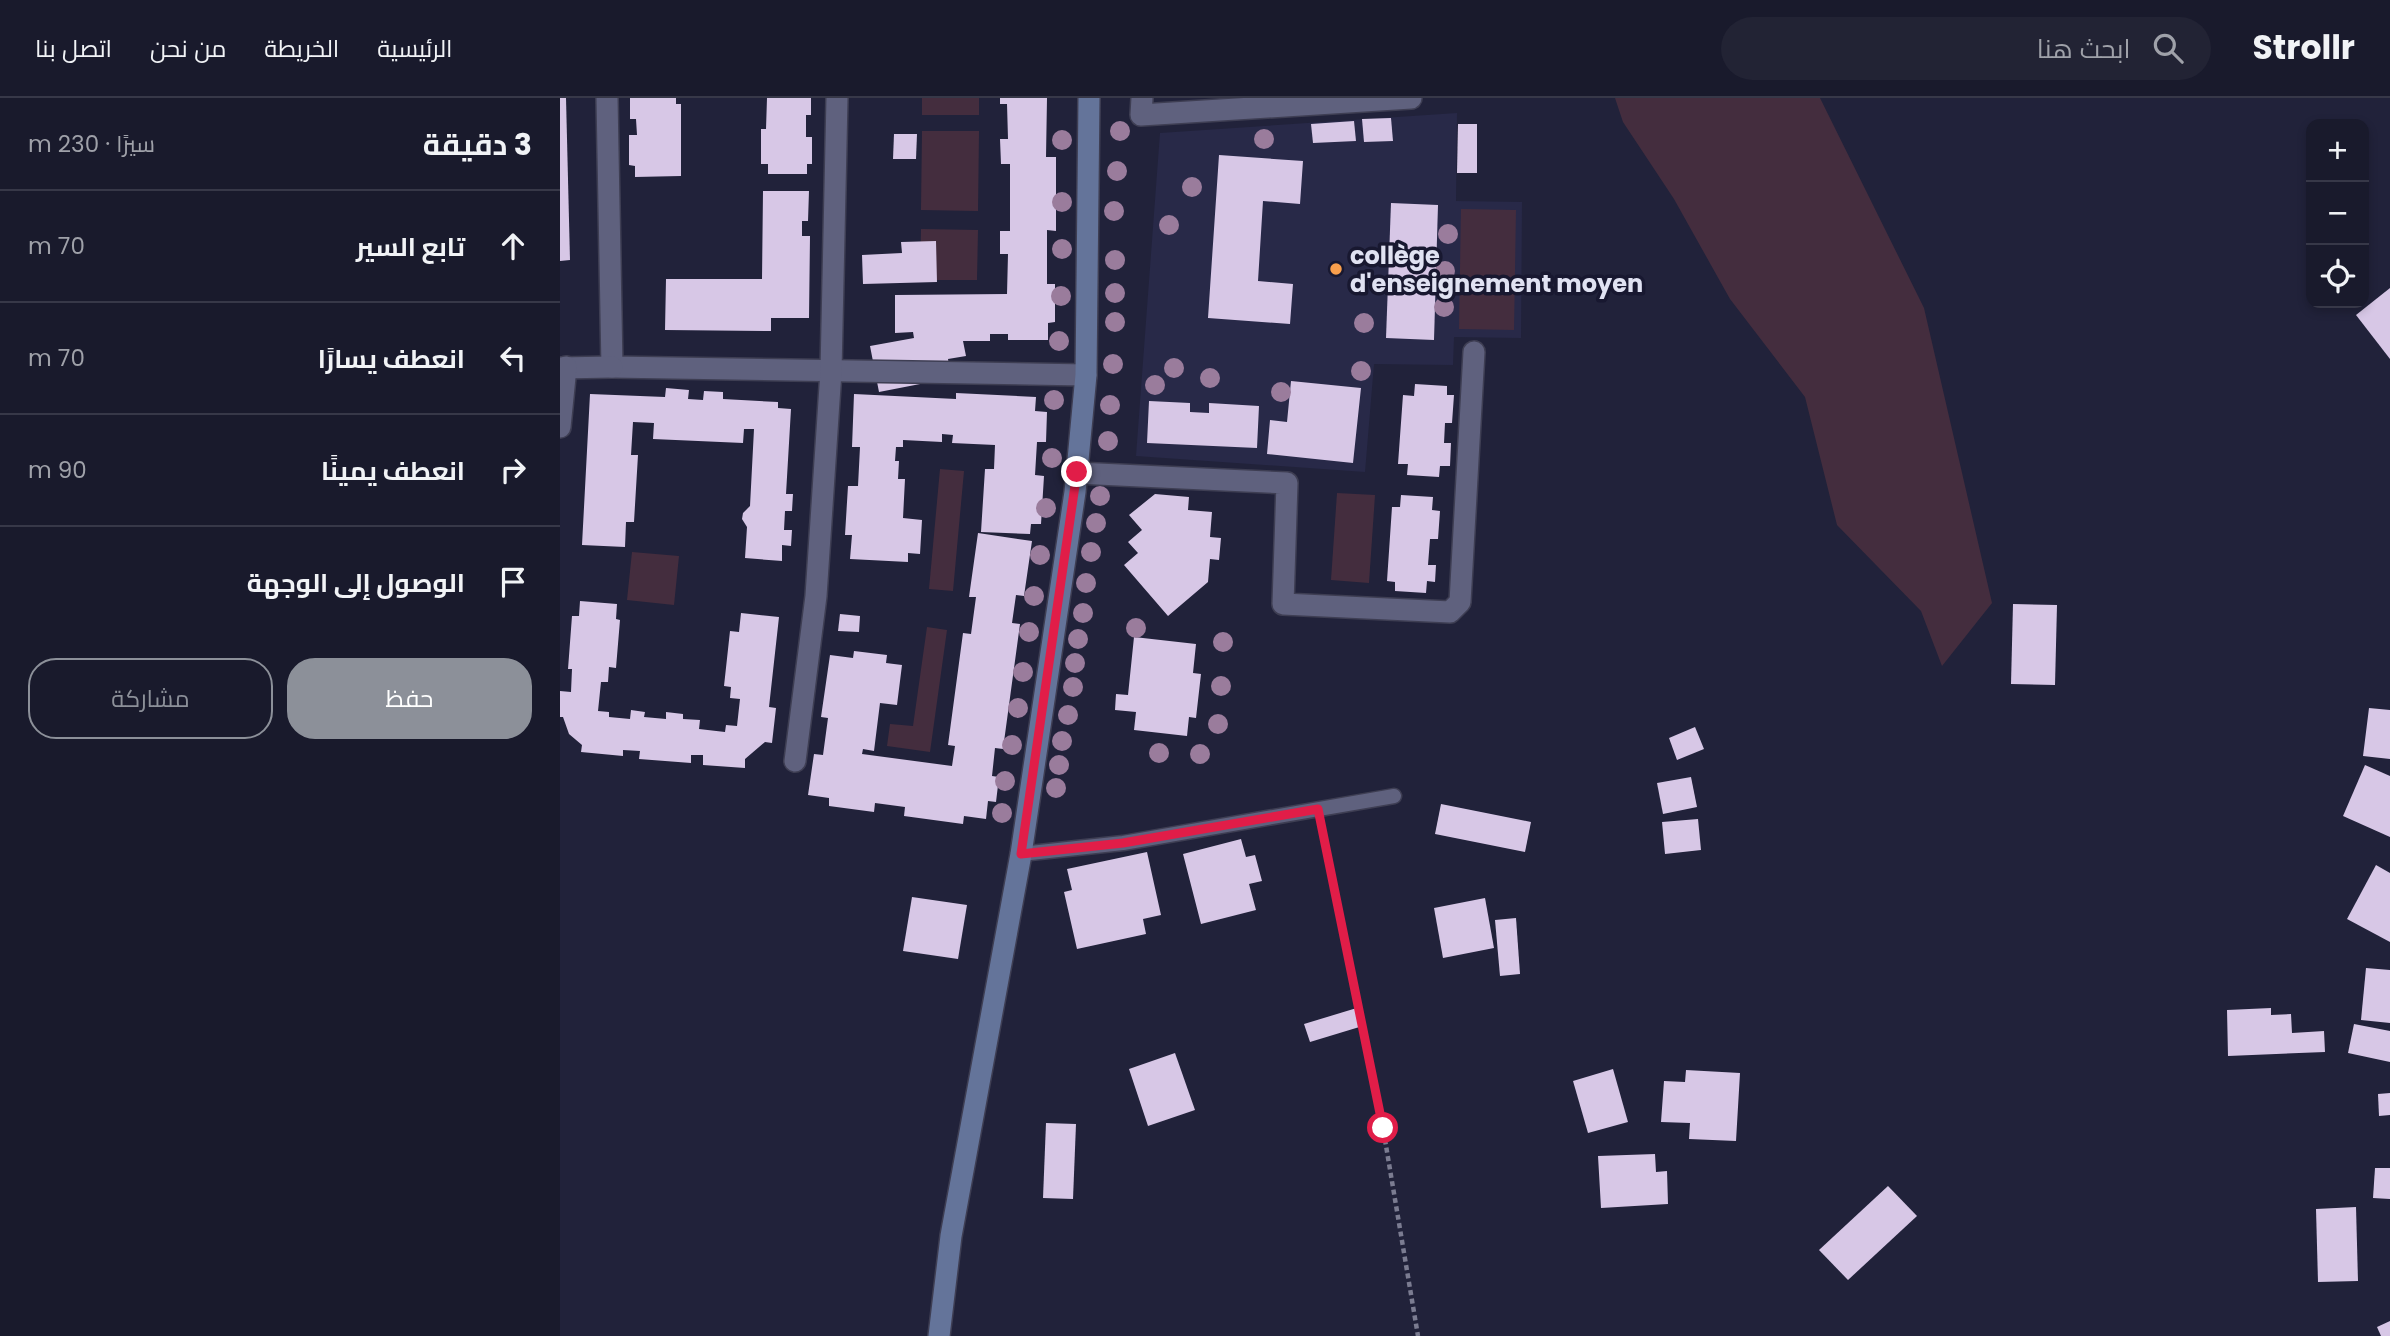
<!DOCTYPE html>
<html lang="ar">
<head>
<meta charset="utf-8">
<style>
  body { margin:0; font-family:Poppins,Cairo,sans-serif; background:#222334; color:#f1f3f6; direction:rtl }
  .controls { position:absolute; right:21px; top:21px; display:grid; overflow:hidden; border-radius:14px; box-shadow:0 4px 10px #0003 }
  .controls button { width:63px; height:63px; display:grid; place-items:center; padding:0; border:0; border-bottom:2px solid #373848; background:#191a2c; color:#f1f3f6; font:35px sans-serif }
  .stop { position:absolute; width:21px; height:21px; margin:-16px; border:5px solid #e11d48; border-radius:50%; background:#fff }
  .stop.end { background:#e11d48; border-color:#fff; box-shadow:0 2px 7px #0008 }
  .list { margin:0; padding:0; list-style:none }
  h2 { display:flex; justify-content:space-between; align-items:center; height:91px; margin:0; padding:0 28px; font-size:30px }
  h2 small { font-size:23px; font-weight:400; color:#9fa1a9 }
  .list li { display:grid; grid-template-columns:46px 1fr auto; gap:21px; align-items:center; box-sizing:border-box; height:112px; padding:0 28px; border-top:2px solid #373848 }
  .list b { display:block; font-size:26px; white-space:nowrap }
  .list em { font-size:23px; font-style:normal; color:#9fa1a9 }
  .actions { display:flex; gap:14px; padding:21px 28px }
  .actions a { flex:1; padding:16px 0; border:2px solid #8c9099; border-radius:28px; text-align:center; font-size:24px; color:#8c9099 }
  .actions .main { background:#8c9099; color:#fff }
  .icon { flex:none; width:38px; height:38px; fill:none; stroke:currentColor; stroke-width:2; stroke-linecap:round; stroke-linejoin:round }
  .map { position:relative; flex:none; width:1830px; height:1238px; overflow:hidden; direction:ltr }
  header { display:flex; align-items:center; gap:42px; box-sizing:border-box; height:98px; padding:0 35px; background:#191a2c; border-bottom:2px solid #373848 }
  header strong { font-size:33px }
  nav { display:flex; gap:38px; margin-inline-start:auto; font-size:24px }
  .search { width:490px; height:63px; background:#222334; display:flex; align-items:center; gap:18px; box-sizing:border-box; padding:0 24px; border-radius:38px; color:#9fa1a9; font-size:26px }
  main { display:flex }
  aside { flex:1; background:#191a2c }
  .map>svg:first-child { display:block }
  .built { fill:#282948 }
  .green { fill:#442d3e }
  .building { fill:#d7c7e6 }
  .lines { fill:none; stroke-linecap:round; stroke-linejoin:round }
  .lane-casing { stroke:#3e3e53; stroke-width:17 }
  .street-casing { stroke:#3e3e53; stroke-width:24 }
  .secondary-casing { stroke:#3e3e53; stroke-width:24 }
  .path { stroke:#7b7c91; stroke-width:4.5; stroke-dasharray:5 3.5; stroke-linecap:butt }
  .lane { stroke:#5f617e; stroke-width:14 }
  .street { stroke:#5f617e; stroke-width:21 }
  .secondary { stroke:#64749a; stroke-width:21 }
  .tree { fill:#9a7c9c }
  .route { stroke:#e11d48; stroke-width:9 }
  .poi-dot { fill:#f99f4d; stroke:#181830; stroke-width:2.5 }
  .labels { text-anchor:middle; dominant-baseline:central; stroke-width:7; stroke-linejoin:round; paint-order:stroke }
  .poi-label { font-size:24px; font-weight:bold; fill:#e0e2f2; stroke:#181830; text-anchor:start }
</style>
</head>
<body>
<header>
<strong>Strollr</strong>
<div class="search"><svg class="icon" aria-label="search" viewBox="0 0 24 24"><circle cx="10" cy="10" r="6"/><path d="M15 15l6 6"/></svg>ابحث هنا</div>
<nav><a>الرئيسية</a><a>الخريطة</a><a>من نحن</a><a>اتصل بنا</a></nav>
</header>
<main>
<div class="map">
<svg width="1830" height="1238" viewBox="0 0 1830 1238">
  <rect width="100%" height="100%" fill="#21223a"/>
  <polygon class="built" points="897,15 896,103 962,104 961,240 894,239 893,267 814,266 805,374 576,358 600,35"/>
  <g class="green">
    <rect x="362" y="0" width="57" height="17"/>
    <polygon points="1055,0 1260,0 1364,210 1432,505 1382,568 1361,513 1277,427 1245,299 1170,201 1114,101 1063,24"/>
    <polygon points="362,33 419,33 418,113 361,112"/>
    <polygon points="901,111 956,112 954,232 899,231"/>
    <polygon points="361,131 418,132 417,182 360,182"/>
    <polygon points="380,371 404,373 393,493 369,491"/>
    <polygon points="777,395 815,397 809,485 771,482"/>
    <polygon points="72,454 119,458 114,507 67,502"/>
    <polygon points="367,529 387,532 370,654 327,648 330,626 353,628"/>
  </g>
  <g class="building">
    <polygon points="0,0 6,0 10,162 0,163"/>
    <polygon points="70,0 116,0 116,6 121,6 121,78 75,79 75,68 69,67 69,37 77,37 76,21 70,21"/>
    <polygon points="207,0 251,0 251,17 246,17 246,39 252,39 252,66 247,66 247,76 208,76 208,66 201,66 201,31 206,31"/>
    <polygon points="440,0 487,0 486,59 496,59 496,133 487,132 487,186 495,186 495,224 488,225 488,242 448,242 448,236 430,236 430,243 403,243 406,258 388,261 391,280 319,294 310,248 354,240 353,234 335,235 335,197 447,196 448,156 440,156 440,133 450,133 450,66 441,66 440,41 448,41 447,6 440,6"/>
    <polygon points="831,20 833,43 804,44 802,21"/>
    <polygon points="794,23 796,43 753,45 751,26"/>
    <polygon points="898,26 917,26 917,75 897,75"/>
    <polygon points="334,36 357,36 356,61 333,61"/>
    <polygon points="659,57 743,63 740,106 703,103 698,183 733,186 730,226 648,220"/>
    <polygon points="203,93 249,93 248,123 242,123 242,138 250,138 249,220 211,220 211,233 105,232 106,181 202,181"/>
    <polygon points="831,105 878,107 874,242 826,240"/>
    <polygon points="376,143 377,184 303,186 302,157 342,155 341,144"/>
    <polygon points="1830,190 1830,261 1796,217"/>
    <polygon points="731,283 801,290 793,365 707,356 710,322 727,324"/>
    <polygon points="855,286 887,288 887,297 894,297 892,325 885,325 884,345 891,345 890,368 880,368 879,379 847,377 848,366 838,366 843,297 854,298"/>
    <polygon points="106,290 129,292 128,301 143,302 144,293 163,294 163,301 218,304 218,310 231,311 226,396 233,396 232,413 225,413 224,432 232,432 231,448 222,447 222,463 185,460 187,429 182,421 183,415 190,408 194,331 184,331 183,345 93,341 94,325 73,324 71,357 78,357 74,424 66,424 65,449 22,447 30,296 105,299"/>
    <polygon points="396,295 476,299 475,313 487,314 486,344 477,344 475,377 484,378 481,426 471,426 470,436 421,434 425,371 434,371 435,347 392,345 393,337 382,336 382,344 343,342 343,349 336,349 335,363 339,363 338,381 345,381 343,420 362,422 360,456 348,455 348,464 290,461 292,437 285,437 288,388 298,388 300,349 292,349 294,296 396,301"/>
    <polygon points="589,303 630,305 630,314 649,315 649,305 699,308 697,350 587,345"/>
    <polygon points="595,396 629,399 628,412 652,414 650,439 661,440 659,462 650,461 648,484 608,518 564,467 578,455 568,444 582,432 569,417"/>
    <polygon points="841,397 873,399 872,412 880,413 878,441 870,441 868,467 876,467 875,484 867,483 866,495 835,493 835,484 827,483 832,409 840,409"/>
    <polygon points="418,435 472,443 464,498 456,497 452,525 460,526 443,651 435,650 432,678 439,679 436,704 428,703 426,721 404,718 403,726 344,718 345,709 315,705 314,714 269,708 269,700 248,697 254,656 263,657 268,620 261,619 270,557 293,560 294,553 327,557 326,565 342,567 337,607 320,605 314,653 303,651 302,656 392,668 395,648 388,647 403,535 411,536 416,499 409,499"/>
    <polygon points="20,503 57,506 56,521 60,522 56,570 49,569 48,584 41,584 38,613 49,614 49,619 70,621 71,612 85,614 84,619 106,621 106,614 123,616 123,621 140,622 139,631 165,634 166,627 177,628 180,601 170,600 171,589 164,588 170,533 179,534 181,515 219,519 209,609 216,610 212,645 205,644 185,661 185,670 143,667 143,657 131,657 131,665 79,661 80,653 63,652 63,658 21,654 22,647 9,636 3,619 0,619 0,593 11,594 12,571 8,571 12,518 19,518"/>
    <polygon points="1453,506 1497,507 1495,587 1451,586"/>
    <polygon points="280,516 300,518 299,534 278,533"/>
    <polygon points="574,539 636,546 633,575 641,576 636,620 629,619 627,638 574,632 576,614 555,612 556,596 568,597"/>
    <polygon points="1809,610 1830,612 1830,661 1803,658"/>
    <polygon points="1135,629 1144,651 1117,662 1109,640"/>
    <polygon points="1805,667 1830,678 1830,739 1783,718"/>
    <polygon points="1131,679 1137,709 1103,716 1097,685"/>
    <polygon points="881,706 971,724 965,754 875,736"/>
    <polygon points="1138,721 1141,752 1105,756 1102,724"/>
    <polygon points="681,741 686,759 695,757 702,783 689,786 696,812 641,826 623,756"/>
    <polygon points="587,754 601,817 583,821 586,836 517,851 504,794 512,792 507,771"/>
    <polygon points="1816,767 1830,775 1830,844 1787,821"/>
    <polygon points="352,799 407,807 398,861 343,853"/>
    <polygon points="925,800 934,850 883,860 874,810"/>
    <polygon points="956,820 960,876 940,878 935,822"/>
    <polygon points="1806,870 1830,872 1830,925 1801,922"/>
    <polygon points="800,909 806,927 750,944 744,926"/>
    <polygon points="1711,910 1711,917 1731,916 1732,935 1764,933 1765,954 1668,958 1667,912"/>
    <polygon points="1794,926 1830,933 1830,964 1788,955"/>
    <polygon points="615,955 635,1012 588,1028 569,971"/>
    <polygon points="1053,971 1068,1024 1028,1035 1013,983"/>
    <polygon points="1126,972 1180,975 1176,1043 1129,1041 1130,1025 1101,1024 1104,983 1125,984"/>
    <polygon points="1830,995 1830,1017 1819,1018 1818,996"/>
    <polygon points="486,1025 516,1026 513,1101 483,1100"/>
    <polygon points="1095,1056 1096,1074 1107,1073 1108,1106 1041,1110 1038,1058"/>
    <polygon points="1815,1070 1830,1070 1830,1101 1813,1100"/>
    <polygon points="1328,1088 1357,1118 1288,1182 1259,1152"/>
    <polygon points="1796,1109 1798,1183 1758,1184 1756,1111"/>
    <polygon points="1830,1223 1830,1238 1821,1238 1817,1229"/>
  </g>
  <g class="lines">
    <defs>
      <polyline id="lane" points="461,756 563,745 834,698"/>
      <g id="street">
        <polyline points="47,0 52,269 526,277"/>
        <polyline points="582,0 581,17 851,0"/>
        <polyline points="0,270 52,269"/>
        <polyline points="0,329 6,269"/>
        <polyline points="517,375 727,385 723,506 890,514 900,504 914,254"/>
        <polyline points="235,663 256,498 271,273 277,0"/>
      </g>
      <polyline id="secondary" points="379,1238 391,1138 461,756 515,394 526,277 529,0"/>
    </defs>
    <use href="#lane" class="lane-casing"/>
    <use href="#street" class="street-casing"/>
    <use href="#secondary" class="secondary-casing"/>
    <polyline class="path" points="763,733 823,1030 858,1238"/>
    <use href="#lane" class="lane"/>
    <use href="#street" class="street"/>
    <use href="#secondary" class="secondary"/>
  </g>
  <g class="tree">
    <circle cx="560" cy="33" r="10"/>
    <circle cx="704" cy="41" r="10"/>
    <circle cx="502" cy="42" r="10"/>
    <circle cx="557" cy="73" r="10"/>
    <circle cx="632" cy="89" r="10"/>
    <circle cx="502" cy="104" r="10"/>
    <circle cx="554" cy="113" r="10"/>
    <circle cx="609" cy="127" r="10"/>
    <circle cx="888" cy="136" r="10"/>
    <circle cx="502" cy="151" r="10"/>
    <circle cx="555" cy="162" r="10"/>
    <circle cx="885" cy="173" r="10"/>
    <circle cx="555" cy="195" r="10"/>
    <circle cx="501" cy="198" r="10"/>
    <circle cx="884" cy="209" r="10"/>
    <circle cx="555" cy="224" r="10"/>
    <circle cx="804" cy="225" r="10"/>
    <circle cx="499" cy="243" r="10"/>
    <circle cx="553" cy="266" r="10"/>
    <circle cx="614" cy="270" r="10"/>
    <circle cx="801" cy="273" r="10"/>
    <circle cx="650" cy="280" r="10"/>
    <circle cx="595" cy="287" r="10"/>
    <circle cx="721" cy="294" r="10"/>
    <circle cx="494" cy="302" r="10"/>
    <circle cx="550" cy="307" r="10"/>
    <circle cx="548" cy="343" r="10"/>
    <circle cx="492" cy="360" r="10"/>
    <circle cx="540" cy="398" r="10"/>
    <circle cx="486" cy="410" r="10"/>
    <circle cx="536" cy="425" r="10"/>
    <circle cx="531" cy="454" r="10"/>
    <circle cx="480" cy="457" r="10"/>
    <circle cx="526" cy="485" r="10"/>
    <circle cx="474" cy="498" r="10"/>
    <circle cx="523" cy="515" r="10"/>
    <circle cx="576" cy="530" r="10"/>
    <circle cx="469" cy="534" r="10"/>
    <circle cx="518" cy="541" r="10"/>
    <circle cx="663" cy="544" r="10"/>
    <circle cx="515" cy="565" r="10"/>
    <circle cx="463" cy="574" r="10"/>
    <circle cx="661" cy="588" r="10"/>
    <circle cx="513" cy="589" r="10"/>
    <circle cx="458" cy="610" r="10"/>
    <circle cx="508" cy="617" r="10"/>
    <circle cx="658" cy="626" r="10"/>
    <circle cx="502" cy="643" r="10"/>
    <circle cx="452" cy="647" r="10"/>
    <circle cx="599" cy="655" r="10"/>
    <circle cx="640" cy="656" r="10"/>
    <circle cx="499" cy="667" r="10"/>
    <circle cx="445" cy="683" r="10"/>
    <circle cx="496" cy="690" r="10"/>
    <circle cx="442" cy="715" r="10"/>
  </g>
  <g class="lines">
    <polyline class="route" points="517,374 461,756 563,745 758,711 823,1030"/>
  </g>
  <circle class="poi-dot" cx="776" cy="171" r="7"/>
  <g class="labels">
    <g class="poi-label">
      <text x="790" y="157">collège<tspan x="790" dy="28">d'enseignement moyen</tspan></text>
    </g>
  </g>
</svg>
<div class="controls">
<button>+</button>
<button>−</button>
<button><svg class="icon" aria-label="locate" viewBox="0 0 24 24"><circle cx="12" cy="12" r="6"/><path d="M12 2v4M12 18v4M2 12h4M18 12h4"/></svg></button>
</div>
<div class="stop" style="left:823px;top:1030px"></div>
<div class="stop end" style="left:517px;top:374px"></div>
</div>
<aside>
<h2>3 دقيقة<small>سيرًا · 230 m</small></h2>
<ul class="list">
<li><svg class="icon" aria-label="ahead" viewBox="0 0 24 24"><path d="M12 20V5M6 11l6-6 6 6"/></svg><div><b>تابع السير</b></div><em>70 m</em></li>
<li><svg class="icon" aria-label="left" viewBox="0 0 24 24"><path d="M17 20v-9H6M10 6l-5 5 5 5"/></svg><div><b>انعطف يسارًا</b></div><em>70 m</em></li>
<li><svg class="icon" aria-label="right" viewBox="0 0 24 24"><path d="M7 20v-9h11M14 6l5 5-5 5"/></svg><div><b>انعطف يمينًا</b></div><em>90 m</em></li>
<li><svg class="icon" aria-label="arrive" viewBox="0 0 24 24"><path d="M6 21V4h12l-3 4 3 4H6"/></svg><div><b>الوصول إلى الوجهة</b></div></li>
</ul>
<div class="actions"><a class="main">حفظ</a><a>مشاركة</a></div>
</aside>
</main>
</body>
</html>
